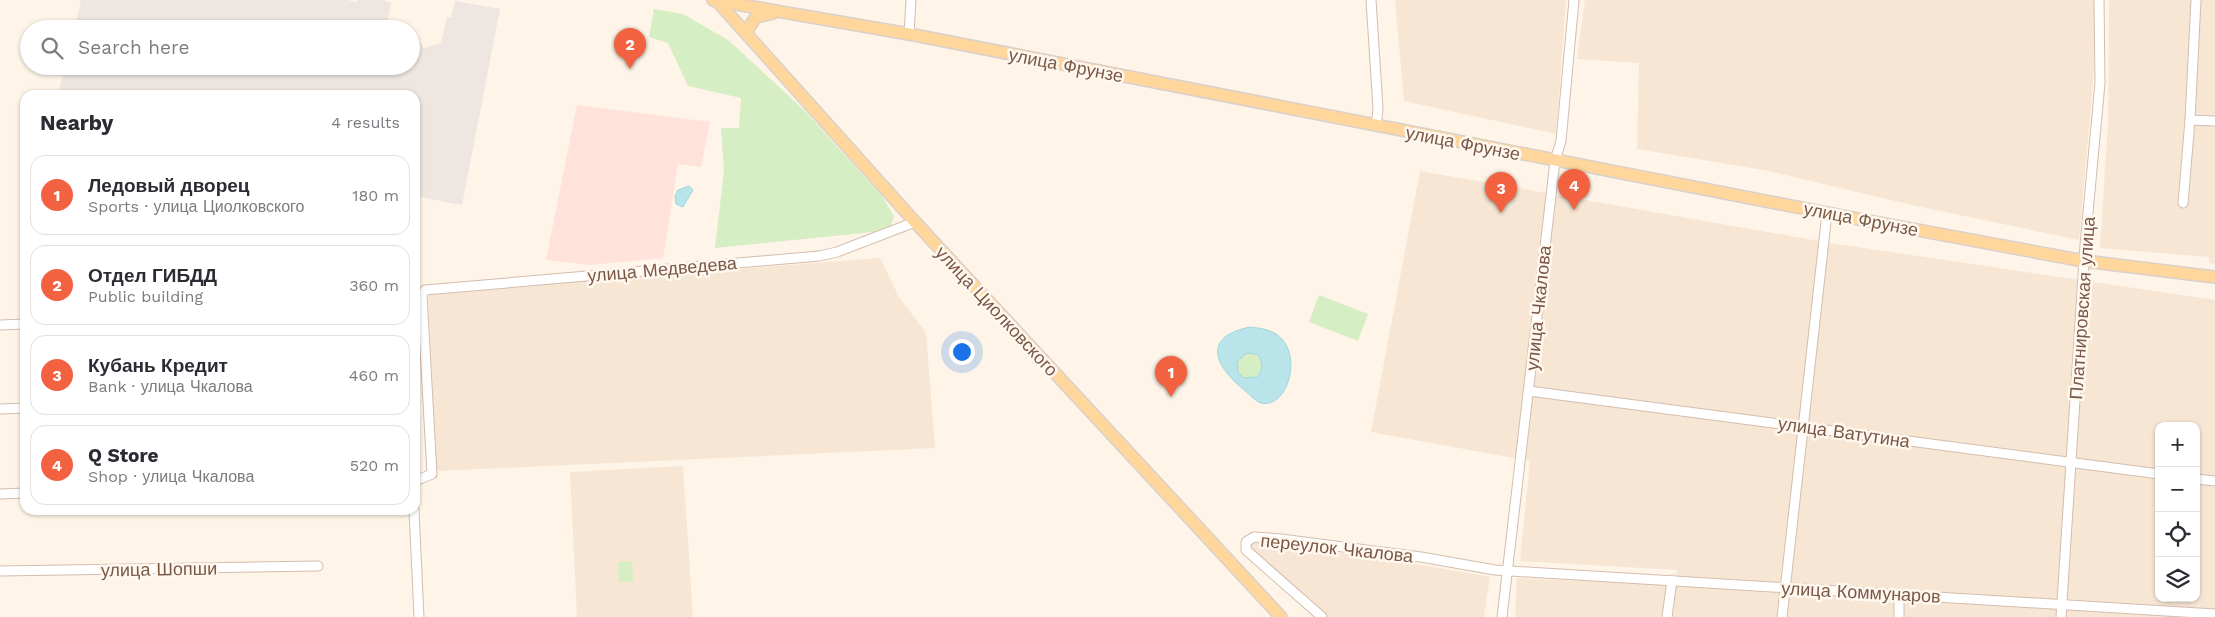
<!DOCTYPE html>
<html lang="en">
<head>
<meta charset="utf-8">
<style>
  body { margin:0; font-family:"Work Sans",sans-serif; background:#f2f2f3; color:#2b2b33 }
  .controls { position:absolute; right:15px; bottom:15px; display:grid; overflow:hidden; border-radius:10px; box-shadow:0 1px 4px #0004 }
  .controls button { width:45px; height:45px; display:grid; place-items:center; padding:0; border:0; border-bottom:1px solid #e1e1e2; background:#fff; color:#2b2b33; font:25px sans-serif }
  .you { position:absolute; left:961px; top:351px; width:18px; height:18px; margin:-12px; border:4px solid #fff; border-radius:50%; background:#1a73e8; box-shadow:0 0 0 8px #1a73e833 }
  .badge { display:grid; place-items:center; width:32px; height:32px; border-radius:50%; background:#f26241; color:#fff; font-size:16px; font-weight:700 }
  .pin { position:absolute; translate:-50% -41px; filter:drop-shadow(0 1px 2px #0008) }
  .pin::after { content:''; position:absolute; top:26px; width:18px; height:15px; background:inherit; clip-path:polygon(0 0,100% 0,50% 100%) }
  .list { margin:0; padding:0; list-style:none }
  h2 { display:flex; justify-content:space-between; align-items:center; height:65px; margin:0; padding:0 20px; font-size:21px }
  h2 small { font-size:16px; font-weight:400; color:#7c7c81 }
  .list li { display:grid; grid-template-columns:32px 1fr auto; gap:15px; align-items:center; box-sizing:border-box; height:80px; margin:0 10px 10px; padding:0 10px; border:1px solid #e1e1e2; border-radius:15px }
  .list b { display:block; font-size:19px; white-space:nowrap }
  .list p { margin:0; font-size:16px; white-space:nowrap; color:#7c7c81 }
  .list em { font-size:16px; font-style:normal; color:#7c7c81 }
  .icon { flex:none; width:28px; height:28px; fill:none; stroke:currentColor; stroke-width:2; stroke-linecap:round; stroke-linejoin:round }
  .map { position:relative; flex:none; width:2215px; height:617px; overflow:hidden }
  .search { position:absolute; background:#fff; box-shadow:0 1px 4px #0004; left:20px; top:20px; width:400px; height:55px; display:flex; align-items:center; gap:12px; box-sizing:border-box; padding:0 18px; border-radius:28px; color:#7c7c81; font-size:19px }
  .panel { position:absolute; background:#fff; box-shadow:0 1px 4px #0004; left:20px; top:90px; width:400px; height:425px; border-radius:15px }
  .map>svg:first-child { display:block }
  .residential { fill:#f7e6d4; fill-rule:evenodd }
  .commercial { fill:#ffe3da }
  .industrial { fill:#eee6e0 }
  .green { fill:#d6eec3 }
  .water { fill:#b9e5ea; stroke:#9ed6dd; fill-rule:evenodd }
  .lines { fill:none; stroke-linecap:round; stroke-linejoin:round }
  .minor-casing { stroke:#d4bdae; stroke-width:11 }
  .major-casing { stroke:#dad0cc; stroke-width:14 }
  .minor { stroke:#fff; stroke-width:9 }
  .major { stroke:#ffd79d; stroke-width:11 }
  .labels { text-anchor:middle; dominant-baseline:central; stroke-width:5; stroke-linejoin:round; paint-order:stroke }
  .street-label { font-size:18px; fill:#7b5848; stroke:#fff8ef }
</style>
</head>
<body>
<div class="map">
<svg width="2215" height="617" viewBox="0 0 2215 617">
  <rect width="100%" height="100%" fill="#fef4e7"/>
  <g class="residential">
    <polygon points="1395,0 1566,0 1556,134 1404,101"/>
    <polygon points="1585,0 2094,0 2094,70 2079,240 1912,205 1769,171 1637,149 1639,63 1577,59"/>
    <polygon points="2109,0 2215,0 2215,264 2209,263 2209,257 2100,248 2108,122"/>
    <path d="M1420 171 1830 243 2215 300V617H1671L1677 570 1520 561 1530 461 1371 432ZM2159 426H2196V598H2159Z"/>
    <polygon points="880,258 899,297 926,333 935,448 436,471 428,293"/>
    <polygon points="683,466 693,617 577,617 570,472"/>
    <polygon points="1253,541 1405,562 1490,577 1484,617 1327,617 1249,549"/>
    <polygon points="1517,578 1669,585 1664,617 1515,617"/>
  </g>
  <polygon class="commercial" points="577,105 710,122 701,167 678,164 663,258 590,265 546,260"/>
  <g class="industrial">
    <polygon points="81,0 347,0 357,2 357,0 383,0 391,3 386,29 74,29"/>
    <polygon points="455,1 500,9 462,205 415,196 415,95 58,95 65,66 411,66 411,39 419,41 424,48 441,43 447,17 451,17"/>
  </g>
  <g class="green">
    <polygon points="654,9 683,14 728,40 803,109 882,196 894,216 891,226 873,232 715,248 724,171 721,128 739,128 741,98 688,86 668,43 649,37"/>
    <polygon points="1319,295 1368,314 1358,341 1309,322"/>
    <circle cx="1249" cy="366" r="13"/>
    <polygon points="632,561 633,581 619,582 618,562"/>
  </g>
  <g class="water">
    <polygon points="689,186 693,190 683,207 676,204 675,196 678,190"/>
    <path d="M1250 327C1259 328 1268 329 1276 334 1296 347 1294 379 1281 395 1276 401 1269 405 1261 403 1255 401 1248 393 1243 389 1214 365 1202 337 1250 327ZM1251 353 1258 355C1263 363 1263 370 1257 377L1244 378 1238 372 1237 362 1245 354Z"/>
  </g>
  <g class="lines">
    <defs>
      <g id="minor">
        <polyline points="1371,0 1378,109 1376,126"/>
        <polyline points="2196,0 2190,120 2215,121"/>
        <polyline points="909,34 911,0"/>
        <polyline points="2183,203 2190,120"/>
        <polyline points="0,325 25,324"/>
        <polyline points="1529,391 2159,474"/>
        <polyline points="0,409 25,408"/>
        <polyline points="2196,479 2215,481"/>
        <polyline points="415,481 432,474 422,295 425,290 819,256 837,252 915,222"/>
        <polyline points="0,494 25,493"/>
        <polyline points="414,510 419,617"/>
        <polyline points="0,571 318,566"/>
        <polyline points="1322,617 1246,550 1246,542 1254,537 1281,539 1421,557 1495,570 2215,614"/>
        <polyline points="1502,617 1555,161 1561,141 1574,0"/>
        <polyline points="1667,617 1672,580"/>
        <polyline points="1782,617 1827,213"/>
        <polyline points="1899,617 1899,594"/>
        <polyline points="2061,617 2085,245 2100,83 2099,0"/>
      </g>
      <g id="major">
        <polyline points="713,0 909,34 1853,218 2084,261 2215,277"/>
        <polyline points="717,1 915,222 1281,617"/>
        <polyline points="746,32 756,17 773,13"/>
      </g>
    </defs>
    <use href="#minor" class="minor-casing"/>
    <use href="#major" class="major-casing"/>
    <use href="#minor" class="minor"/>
    <use href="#major" class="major"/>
  </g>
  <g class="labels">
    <g class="street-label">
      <text transform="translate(1066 65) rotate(11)">улица Фрунзе</text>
      <text transform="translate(1463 143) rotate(11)">улица Фрунзе</text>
      <text transform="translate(1861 219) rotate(11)">улица Фрунзе</text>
      <text transform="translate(662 269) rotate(-5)">улица Медведева</text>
      <text transform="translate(1538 308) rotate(-84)">улица Чкалова</text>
      <text transform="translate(2082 308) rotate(-86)">Платнировская улица</text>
      <text transform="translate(997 311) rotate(47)">улица Циолковского</text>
      <text transform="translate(1844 432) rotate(8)">улица Ватутина</text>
      <text transform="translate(1337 548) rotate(6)">переулок Чкалова</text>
      <text transform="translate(159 569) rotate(-1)">улица Шопши</text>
      <text transform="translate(1861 592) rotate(3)">улица Коммунаров</text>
    </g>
  </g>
</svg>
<div class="controls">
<button>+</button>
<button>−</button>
<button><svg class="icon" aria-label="locate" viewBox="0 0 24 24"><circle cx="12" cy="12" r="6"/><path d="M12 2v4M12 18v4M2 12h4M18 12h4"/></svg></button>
<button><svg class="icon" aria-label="layers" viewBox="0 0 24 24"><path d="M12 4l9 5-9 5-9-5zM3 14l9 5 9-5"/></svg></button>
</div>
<div class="you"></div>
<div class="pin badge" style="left:1171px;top:397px">1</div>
<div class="pin badge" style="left:630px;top:69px">2</div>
<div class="pin badge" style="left:1501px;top:213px">3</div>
<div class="pin badge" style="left:1574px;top:210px">4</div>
<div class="search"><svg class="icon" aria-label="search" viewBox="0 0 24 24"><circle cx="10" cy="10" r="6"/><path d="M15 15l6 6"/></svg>Search here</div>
<section class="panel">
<h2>Nearby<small>4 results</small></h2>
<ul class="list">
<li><span class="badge">1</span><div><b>Ледовый дворец</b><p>Sports · улица Циолковского</p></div><em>180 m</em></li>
<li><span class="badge">2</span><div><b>Отдел ГИБДД</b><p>Public building</p></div><em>360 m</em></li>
<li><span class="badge">3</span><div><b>Кубань Кредит</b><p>Bank · улица Чкалова</p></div><em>460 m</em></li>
<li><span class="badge">4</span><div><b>Q Store</b><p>Shop · улица Чкалова</p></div><em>520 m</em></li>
</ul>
</section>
</div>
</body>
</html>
